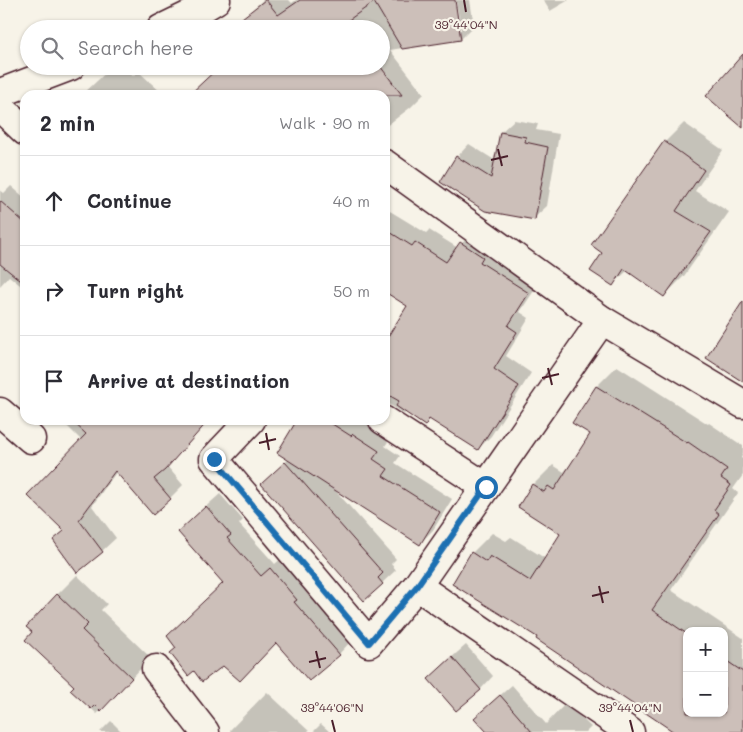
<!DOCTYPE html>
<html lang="en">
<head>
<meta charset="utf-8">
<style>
  body { margin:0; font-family:Mali,sans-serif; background:#f7f7f7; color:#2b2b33 }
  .controls { position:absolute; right:15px; bottom:15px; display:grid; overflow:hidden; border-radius:10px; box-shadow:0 1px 4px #0004 }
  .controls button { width:45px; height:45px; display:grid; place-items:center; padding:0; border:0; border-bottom:1px solid #e1e1e2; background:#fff; color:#2b2b33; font:25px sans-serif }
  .stop { position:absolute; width:15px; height:15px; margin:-11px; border:4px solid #1f6fb2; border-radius:50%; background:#fff }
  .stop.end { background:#1f6fb2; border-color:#fff; box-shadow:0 1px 5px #0008 }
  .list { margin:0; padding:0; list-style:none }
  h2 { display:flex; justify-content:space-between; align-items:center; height:65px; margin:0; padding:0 20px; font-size:21px }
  h2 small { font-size:16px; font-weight:400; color:#7c7c81 }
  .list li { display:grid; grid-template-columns:32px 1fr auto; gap:15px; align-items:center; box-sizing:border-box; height:90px; padding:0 20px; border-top:1px solid #e1e1e2 }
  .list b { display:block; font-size:19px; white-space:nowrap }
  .list em { font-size:16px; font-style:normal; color:#7c7c81 }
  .icon { flex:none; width:28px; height:28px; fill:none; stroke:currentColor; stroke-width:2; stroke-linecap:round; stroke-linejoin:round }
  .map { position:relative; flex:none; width:743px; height:732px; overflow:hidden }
  .search { position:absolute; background:#fff; box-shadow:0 1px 4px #0004; left:20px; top:20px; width:370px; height:55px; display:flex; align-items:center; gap:12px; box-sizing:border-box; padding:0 18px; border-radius:28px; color:#7c7c81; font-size:19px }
  .panel { position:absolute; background:#fff; box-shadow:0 1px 4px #0004; left:20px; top:90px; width:370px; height:335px; border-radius:15px }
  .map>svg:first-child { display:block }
  .shadow { fill:#0003; fill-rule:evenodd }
  .building { fill:#ccbfb9; stroke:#4a1f2b }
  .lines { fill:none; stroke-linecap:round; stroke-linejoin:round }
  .minor-casing { stroke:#4a1f2b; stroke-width:31 }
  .minor { stroke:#f7f3e8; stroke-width:28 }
  .route { stroke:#1f6fb2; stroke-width:6 }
  .ticks { fill:none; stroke:#4a1f2b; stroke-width:2 }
  .ticks-label { font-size:12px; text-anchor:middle; fill:#4a1f2b; stroke:#f7f3e8; stroke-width:4.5; stroke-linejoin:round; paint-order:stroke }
</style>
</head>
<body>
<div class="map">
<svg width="743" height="732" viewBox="0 0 743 732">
  <rect width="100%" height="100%" fill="#f7f3e8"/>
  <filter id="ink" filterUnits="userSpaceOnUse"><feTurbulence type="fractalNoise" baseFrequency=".02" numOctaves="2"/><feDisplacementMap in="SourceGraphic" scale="10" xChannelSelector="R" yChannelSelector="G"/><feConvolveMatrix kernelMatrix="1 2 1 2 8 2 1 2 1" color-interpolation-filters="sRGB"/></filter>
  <g filter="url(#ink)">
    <g class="shadow">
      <polygon points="263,0 289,0 292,3 296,0 454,0 458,30 461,30 456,0 470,0 474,26 461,39 390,50 424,94 411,107 385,127 385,95 200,95 220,66 381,66 381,29 252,29 243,18"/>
      <polygon points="543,0 569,0 550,11"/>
      <polygon points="113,66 115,68 117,66 121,66 133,76 138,71 164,95 82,95"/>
      <polygon points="514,120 538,124 536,130 559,134 547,206 534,218 457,157 469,144 496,161 501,132"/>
      <polygon points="684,123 723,150 695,191 729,212 684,276 664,296 628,270 612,285 603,252 665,142"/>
      <polygon points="11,186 25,198 25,289 9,276 0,286 0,190 4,193"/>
      <polygon points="385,208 426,233 429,230 458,248 474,230 541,280 520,312 529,318 506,356 531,373 491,436 478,449 430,419 425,424 406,412 404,414 392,406 385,403 385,343 409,306 385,290"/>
      <path d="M617 366 708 424 709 423 743 446V454L741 458 743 459V475L733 489 738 493 671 590 743 638V732H677L539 637 472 553 492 533 506 541 511 537 546 559 561 533 533 485 553 465 564 472 569 466 570 467 591 434 574 423 597 386ZM687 631H724V713H687Z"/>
      <polygon points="61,420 209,420 167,466 183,485 170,498 117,471 92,506 116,538 102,551 54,540 65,530 81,440"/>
      <polygon points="299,420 359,420 362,422 364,420 385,420 398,427 385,446 400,456 395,463 452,499 433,530 420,543 335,490 396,559 391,564 396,570 382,583 276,471 289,459"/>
      <polygon points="220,494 243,520 239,524 275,564 284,556 352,640 339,654 310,679 276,641 223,664 177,647 224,583 193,518"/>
      <polygon points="77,575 107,604 101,610 151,658 97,714 72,690 76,686 33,632 57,595"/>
      <polygon points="466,645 493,676 480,690 443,665"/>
      <polygon points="512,685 546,724 566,703 591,727 586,732 489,732 488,706"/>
      <polygon points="267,692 310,732 231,732 230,730"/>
      <polygon points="111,721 122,732 100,732"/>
      <polygon points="321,724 330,732 313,732"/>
    </g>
    <g class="building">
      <polygon points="265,0 266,0 278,15 300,0 455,0 461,40 402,49 374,2 336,29 250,29 242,18"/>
      <polygon points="743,54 743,128 706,96"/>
      <polygon points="220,66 380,66 402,95 189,95"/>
      <polygon points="500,132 526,137 525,142 548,147 535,220 485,211 440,182 456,156 491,178"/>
      <polygon points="664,141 704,170 676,211 711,232 664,297 624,269 613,286 590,271 602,253 591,245"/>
      <polygon points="0,201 25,223 25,284 0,264"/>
      <polygon points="385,229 412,246 415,242 446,262 460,242 483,257 480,262 529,293 508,326 517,332 494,369 519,386 478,450 429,419 425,426 396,406 399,401 385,393 385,341 407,306 385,292"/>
      <polygon points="743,301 743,382 706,358"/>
      <polygon points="596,386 687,443 688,442 727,469 721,478 731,485 714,510 719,514 652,610 687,634 687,713 724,713 724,659 743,672 743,732 674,732 536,639 537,637 452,584 471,552 486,562 490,556 530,581 560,534 518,507 532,484 544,492 548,486 554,490 590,434 572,423"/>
      <polygon points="71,420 209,420 165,470 154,479 171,499 153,515 115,471 79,520 103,552 77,573 53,540 64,531 27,495 86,434"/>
      <polygon points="297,420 326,420 351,436 353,434 379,451 373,459 388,469 383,476 440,512 420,545 277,453"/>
      <polygon points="285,462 383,573 378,578 383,584 364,601 261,484"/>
      <polygon points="206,506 231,535 227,538 261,576 270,568 297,600 294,602 340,655 309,681 276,643 240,681 223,666 202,682 194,671 188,676 170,653 176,648 167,636 223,583 178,532"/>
      <polygon points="57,594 88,624 82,630 132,678 101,711 95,705 91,709 70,690 74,686 25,640 32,632 26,627"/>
      <polygon points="452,657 481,690 456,711 428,679"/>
      <polygon points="500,695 532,732 487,732 474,718"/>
    </g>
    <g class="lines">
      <defs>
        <g id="minor">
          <polyline points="161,29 196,12 216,0"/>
          <polyline points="0,93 71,66"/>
          <polyline points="0,107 25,131"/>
          <polyline points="385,164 602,320 743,404"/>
          <polyline points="0,412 31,439"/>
          <polyline points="251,420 214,459 369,643 417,586 602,320"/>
          <polyline points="383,420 486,487"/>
          <polyline points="417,586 630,732"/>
          <polyline points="156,669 205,732"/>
        </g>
      </defs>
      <use href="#minor" class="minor-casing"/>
      <use href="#minor" class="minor"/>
    </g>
  </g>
  <g class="lines" filter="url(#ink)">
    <polyline class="route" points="214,459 369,643 417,586 486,487"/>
  </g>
  <path class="ticks" d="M464 0 466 12M498 149 502 166M491 160 508 156M548 368 552 385M542 378 559 374M266 433 269 450M259 443 276 439M599 586 603 603M592 596 609 592M316 651 320 668M309 662 326 658M332 720 335 732M630 720 633 732"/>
  <g class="ticks-label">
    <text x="466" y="29">39°44'04"N</text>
    <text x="332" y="712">39°44'06"N</text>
    <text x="630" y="712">39°44'04"N</text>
  </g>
</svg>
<div class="controls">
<button>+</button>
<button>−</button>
</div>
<div class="stop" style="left:486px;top:487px"></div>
<div class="stop end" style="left:214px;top:459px"></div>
<div class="search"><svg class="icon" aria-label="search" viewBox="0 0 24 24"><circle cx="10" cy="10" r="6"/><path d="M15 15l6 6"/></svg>Search here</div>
<section class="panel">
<h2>2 min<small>Walk · 90 m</small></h2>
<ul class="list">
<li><svg class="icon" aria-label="ahead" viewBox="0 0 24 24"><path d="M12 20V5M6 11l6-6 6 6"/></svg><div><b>Continue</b></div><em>40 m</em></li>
<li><svg class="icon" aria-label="right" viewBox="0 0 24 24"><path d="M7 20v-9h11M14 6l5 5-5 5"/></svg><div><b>Turn right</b></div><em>50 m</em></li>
<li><svg class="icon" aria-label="arrive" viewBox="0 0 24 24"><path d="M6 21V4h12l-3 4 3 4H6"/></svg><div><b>Arrive at destination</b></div></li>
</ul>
</section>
</div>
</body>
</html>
